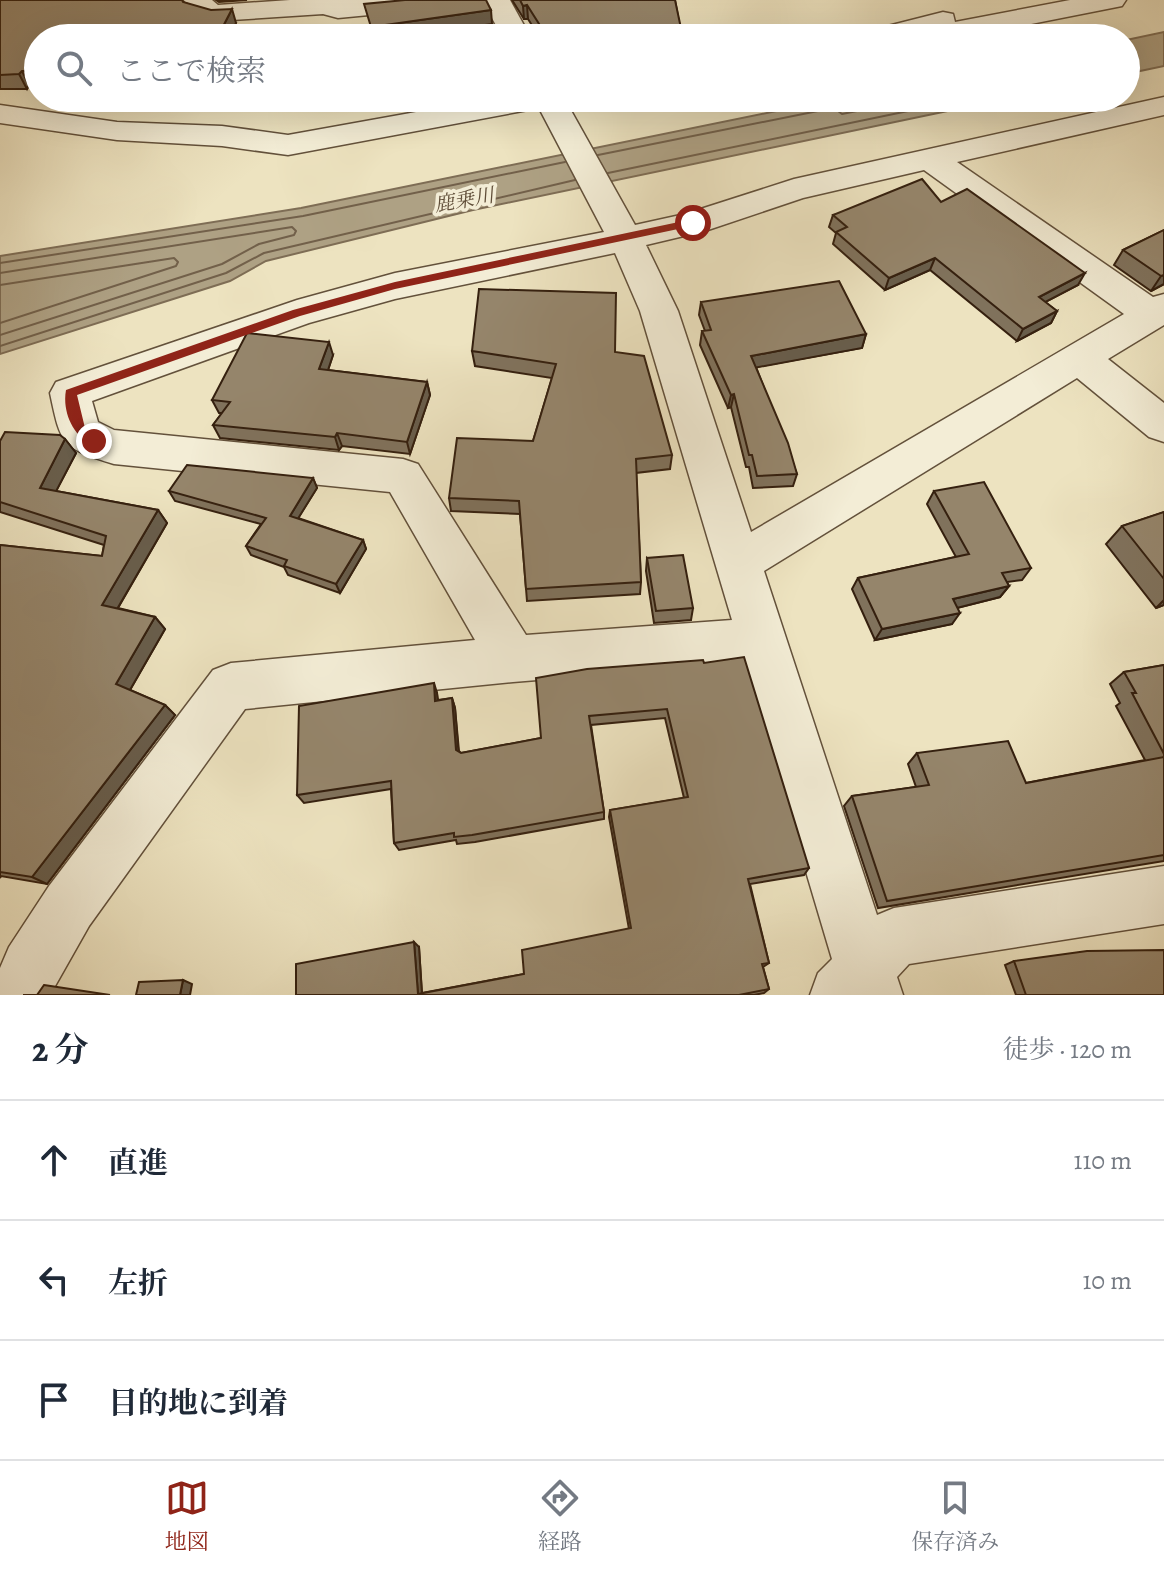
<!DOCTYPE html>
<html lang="ja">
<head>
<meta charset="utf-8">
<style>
  body { margin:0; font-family:Alegreya,"Noto Serif JP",serif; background:#f6f6f7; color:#1f2937 }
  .stop { position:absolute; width:24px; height:24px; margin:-18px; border:6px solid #8f2418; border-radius:50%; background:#fff }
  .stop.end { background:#8f2418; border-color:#fff; box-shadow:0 2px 8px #0008 }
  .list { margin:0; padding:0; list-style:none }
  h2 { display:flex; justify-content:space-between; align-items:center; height:104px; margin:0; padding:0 32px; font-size:34px }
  h2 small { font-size:26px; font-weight:400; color:#747a83 }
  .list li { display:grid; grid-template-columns:52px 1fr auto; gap:24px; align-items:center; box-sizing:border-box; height:120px; padding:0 32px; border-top:2px solid #e0e1e3 }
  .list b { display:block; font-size:30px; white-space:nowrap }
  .list em { font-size:26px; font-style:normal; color:#747a83 }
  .icon { flex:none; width:44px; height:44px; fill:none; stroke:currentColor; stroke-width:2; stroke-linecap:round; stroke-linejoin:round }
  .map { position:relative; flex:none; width:1164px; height:995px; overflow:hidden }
  .search { position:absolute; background:#fff; box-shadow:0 8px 32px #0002; left:24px; right:24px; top:24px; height:88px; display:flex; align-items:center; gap:20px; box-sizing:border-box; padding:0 28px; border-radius:44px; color:#747a83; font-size:30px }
  .sheet { height:464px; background:#fff }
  nav { display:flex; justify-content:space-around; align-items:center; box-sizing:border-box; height:112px; border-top:2px solid #e0e1e3; background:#fff; font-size:22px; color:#747a83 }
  nav a { display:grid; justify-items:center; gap:4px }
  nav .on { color:#8f2418 }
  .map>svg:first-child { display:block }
  .water { fill:#aea184; stroke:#7e6d55; stroke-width:2 }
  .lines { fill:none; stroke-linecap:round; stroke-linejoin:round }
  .shore { stroke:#72604a; stroke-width:2 }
  .street-casing { stroke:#63513b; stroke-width:3 }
  .street { fill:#f3edd6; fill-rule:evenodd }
  .wall { fill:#80725c; stroke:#35200f; stroke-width:2 }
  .shaded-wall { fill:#685d4b; stroke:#35200f; stroke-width:2 }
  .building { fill:#95856b; stroke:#35200f; stroke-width:2 }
  .route { fill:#8f2418 }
  .labels { text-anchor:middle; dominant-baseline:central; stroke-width:7; stroke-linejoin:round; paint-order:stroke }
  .far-water-label { font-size:20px; font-style:italic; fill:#5f4d38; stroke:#f3edd6 }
</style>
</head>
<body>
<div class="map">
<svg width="1164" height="995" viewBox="0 0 1164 995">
  <rect width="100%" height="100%" fill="#ede3c0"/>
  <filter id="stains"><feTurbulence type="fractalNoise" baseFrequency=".0025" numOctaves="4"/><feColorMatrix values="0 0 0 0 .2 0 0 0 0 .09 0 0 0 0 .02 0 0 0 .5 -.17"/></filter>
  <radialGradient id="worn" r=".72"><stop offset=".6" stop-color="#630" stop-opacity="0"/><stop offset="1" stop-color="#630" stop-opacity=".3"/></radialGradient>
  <g class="water">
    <polygon points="1164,32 1164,66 1126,74 1126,40"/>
    <polygon points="840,98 1010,98 473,210 266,261 230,281 0,354 0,256 301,208"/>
  </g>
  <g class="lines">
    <g class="shore">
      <polyline points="840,98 838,111 842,114 922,98"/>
      <polyline points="598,155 823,110 829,105 830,98"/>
      <polyline points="608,173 971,98"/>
      <polyline points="0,263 303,216 565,162"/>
      <polyline points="0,273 292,227 296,231 294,235 259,244 222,264 0,335"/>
      <polyline points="0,285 174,258 178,262 176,266 0,323"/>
      <polyline points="0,346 226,273 264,253 575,180"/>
    </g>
    <defs>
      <g id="street">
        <polygon points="184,0 212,0 218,5 290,0 456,0 452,6 442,8 338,18 323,14 216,21 189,13"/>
        <polygon points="482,0 510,0 531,38 503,38"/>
        <polygon points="1070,0 1126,0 1122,6 1112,8 961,38 860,38 864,32 943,12 953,14 955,22"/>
        <path d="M1164 97V115L957 162 1153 297 1164 294V325L1108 359 1164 403V442L1149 437 1077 378 764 571 877 915 894 908 1164 866V924L909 964 897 977 903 995H810L818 973 832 959 744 663 513 682 245 709 89 926 50 995H0V968L9 947 49 886 213 670 231 663 475 640 390 492 114 464C62 448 61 446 50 393L56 382 297 300 395 273 604 232 539 108 288 155 222 146 117 140 0 123V105L117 122 222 126 288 135 494 98H564L635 225 685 214 794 179ZM924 170 1124 314 751 532 678 311 646 245 705 231 803 198ZM615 253 640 311 732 620 526 635 418 464 403 459 114 430 98 422 92 401 309 323 395 299Z"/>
      </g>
    </defs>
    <use href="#street" class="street-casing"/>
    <use href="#street" class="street"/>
  </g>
  <g class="wall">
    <polygon points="0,0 183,2 236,23 228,38 38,38 38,85 29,85 27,89 0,89"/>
    <polygon points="216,0 247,0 219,2"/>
    <polygon points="512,0 675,0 682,38 540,38 528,19 524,19"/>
    <polygon points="941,202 1078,285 1045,302 1057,311 1051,323 1017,341 930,270 885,290 833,244 836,233 829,227 833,215"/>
    <polygon points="1164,230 1164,284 1151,291 1114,265 1123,250"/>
    <polygon points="701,302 866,334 862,348 756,367 797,474 793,486 753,488 749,467 746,467 731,407 728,408 700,345 702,331 705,331 699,315"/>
    <polygon points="472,351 615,352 672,455 670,469 636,473 641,582 640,594 527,601 520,514 451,511 449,498 533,441 552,378 475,366"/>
    <polygon points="333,355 328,370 427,382 430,395 410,454 342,446 339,450 220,438 213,425 222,413 219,413 212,400"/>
    <polygon points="65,439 76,453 56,491 158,510 167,523 118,608 155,617 165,629 130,690 165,705 175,715 47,884 1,876 0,878 0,545 102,556 104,545 0,512 0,441"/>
    <polygon points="313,478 317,488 298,518 363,540 366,549 340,593 288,575 284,567 251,555 246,546 261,524 175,501 169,491"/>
    <polygon points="934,491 1031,568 1022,580 1007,582 1009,586 1000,597 957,608 952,624 875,640 852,589 858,578 956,557 927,504"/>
    <polygon points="1164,512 1164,605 1156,608 1106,544 1122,526"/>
    <polygon points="647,558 693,608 691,620 654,623 646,571"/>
    <polygon points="704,663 809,868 804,875 750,884 769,963 763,967 769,989 764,993 754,995 296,995 419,947 422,993 524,974 629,929 609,817 610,810 684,798 665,718 591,725 604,812 604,819 475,842 457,844 456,840 399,850 394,843 391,789 304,803 297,795 437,693 438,700 452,698 455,708 459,751 461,753 541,738"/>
    <polygon points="1164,665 1164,861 878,908 844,806 852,796 916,787 908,764 917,753 1026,783 1145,760 1116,706 1120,703 1110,684 1124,672"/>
    <polygon points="1014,961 1164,995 1016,995 1005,965"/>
  </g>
  <g class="shaded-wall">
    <polygon points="527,5 528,19 524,19 523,6"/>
    <polygon points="232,9 236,23 228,38 217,38"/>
    <polygon points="491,10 492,24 395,38 373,38 371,27"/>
    <polygon points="682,33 682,38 654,38"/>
    <polygon points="22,71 29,85 27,89 19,74"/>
    <polygon points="935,258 930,270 885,290 889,278"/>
    <polygon points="1085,273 1078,285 1032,309 1039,297"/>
    <polygon points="1164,275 1164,284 1151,291 1161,276"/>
    <polygon points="1057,311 1051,323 1017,341 1023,329"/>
    <polygon points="866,334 862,348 748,369 751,356"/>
    <polygon points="329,342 333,355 324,382 319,369"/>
    <polygon points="427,382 430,395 410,454 407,442"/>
    <polygon points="734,394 731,407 728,408 731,395"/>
    <polygon points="337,433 342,446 339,450 335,437"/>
    <polygon points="65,439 76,453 51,501 40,488"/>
    <polygon points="313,478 317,488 294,525 290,516"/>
    <polygon points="158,510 167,523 113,616 102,605"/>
    <polygon points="363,540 366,549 340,593 336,584"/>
    <polygon points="1009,586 1000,597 945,611 953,599"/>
    <polygon points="1164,600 1164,605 1156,608"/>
    <polygon points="960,613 952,624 875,640 882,629"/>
    <polygon points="155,617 165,629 127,695 116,684"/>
    <polygon points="434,683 437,693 438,710 435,701"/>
    <polygon points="452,698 455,708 459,759 456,750"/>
    <polygon points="165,705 175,715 47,884 32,877"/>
    <polygon points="414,942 419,947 422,995 418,994"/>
    <polygon points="183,980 192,984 190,995 180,995"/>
  </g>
  <g class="building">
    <polygon points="0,0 182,0 183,2 211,10 232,9 217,38 38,38 38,71 22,71 19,74 0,75"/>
    <polygon points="405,0 486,0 491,10 371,27 364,4"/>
    <polygon points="520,0 675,0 682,33 654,38 548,38 527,5 523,6"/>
    <polygon points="922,179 941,202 967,189 1085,273 1039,297 1057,311 1023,329 935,258 889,278 836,232 847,227 833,215"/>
    <polygon points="1164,230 1164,275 1161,276 1123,250"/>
    <polygon points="839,281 866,334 751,356 788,443 797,474 757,476 752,455 749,455 734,394 731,395 702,331 711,330 701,302"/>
    <polygon points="479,289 616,293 615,352 644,356 672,455 636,459 641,582 526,589 519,501 449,498 457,438 533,441 556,364 472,351"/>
    <polygon points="247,333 329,342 319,369 427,382 407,442 337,433 335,437 213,425 230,402 212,400"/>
    <polygon points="5,432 60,435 65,439 40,488 158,510 102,605 155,617 116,684 165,705 32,877 0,872 0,545 102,556 106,536 0,502 0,441"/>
    <polygon points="187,465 313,478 290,516 363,540 336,584 284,566 287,560 246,546 266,518 169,491"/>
    <polygon points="984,482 1031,568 1002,573 1009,586 953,599 960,613 882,629 858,578 969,554 934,491"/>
    <polygon points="1164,512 1164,579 1122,526"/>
    <polygon points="683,555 693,608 656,611 647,558"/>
    <polygon points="744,657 809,868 748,879 769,963 762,964 769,989 739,995 296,995 296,964 414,942 418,994 524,974 522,950 631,928 610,810 688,797 667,709 589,716 604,812 472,835 454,837 454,833 394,843 391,781 297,795 299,706 434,683 435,701 452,698 456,750 461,753 541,738 536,678 587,669 703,660 704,663"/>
    <polygon points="1164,665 1164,754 1132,693 1136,693 1124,672"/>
    <polygon points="1008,741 1026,783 1164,757 1164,855 887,901 852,796 929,785 917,753"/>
    <polygon points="1164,950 1164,995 1026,995 1014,961 1087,951"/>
    <polygon points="183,980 180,995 136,995 139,982"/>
    <polygon points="44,985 110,995 23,995 37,995"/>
  </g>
  <path class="route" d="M693 219 697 220V225L395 289 300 316 77 395 85 428 100 441 94 446C73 437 62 412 66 390L293 310 395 282Z"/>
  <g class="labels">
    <g class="far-water-label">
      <text transform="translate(464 200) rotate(-10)">鹿乗川</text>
    </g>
  </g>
  <rect width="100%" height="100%" filter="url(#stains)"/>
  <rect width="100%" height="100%" fill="url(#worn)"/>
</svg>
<div class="stop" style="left:693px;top:223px"></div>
<div class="stop end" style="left:94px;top:441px"></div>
<div class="search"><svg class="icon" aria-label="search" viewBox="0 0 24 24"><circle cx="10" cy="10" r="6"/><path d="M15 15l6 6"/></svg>ここで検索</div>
</div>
<section class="sheet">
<h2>2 分<small>徒歩 · 120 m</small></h2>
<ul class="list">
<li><svg class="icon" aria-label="ahead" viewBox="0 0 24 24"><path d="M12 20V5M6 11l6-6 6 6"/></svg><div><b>直進</b></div><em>110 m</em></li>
<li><svg class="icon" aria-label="left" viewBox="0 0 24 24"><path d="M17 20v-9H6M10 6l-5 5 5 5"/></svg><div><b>左折</b></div><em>10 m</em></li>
<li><svg class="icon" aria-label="arrive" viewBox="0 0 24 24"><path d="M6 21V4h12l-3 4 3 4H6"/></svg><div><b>目的地に到着</b></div></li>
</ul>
</section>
<nav>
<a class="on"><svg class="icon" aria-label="map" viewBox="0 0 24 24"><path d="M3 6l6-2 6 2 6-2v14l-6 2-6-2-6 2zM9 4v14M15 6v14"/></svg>地図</a>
<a><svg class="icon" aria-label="directions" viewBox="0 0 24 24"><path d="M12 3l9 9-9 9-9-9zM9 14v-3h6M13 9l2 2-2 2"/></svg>経路</a>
<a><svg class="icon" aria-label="saved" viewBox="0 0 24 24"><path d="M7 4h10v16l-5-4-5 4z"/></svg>保存済み</a>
</nav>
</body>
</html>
